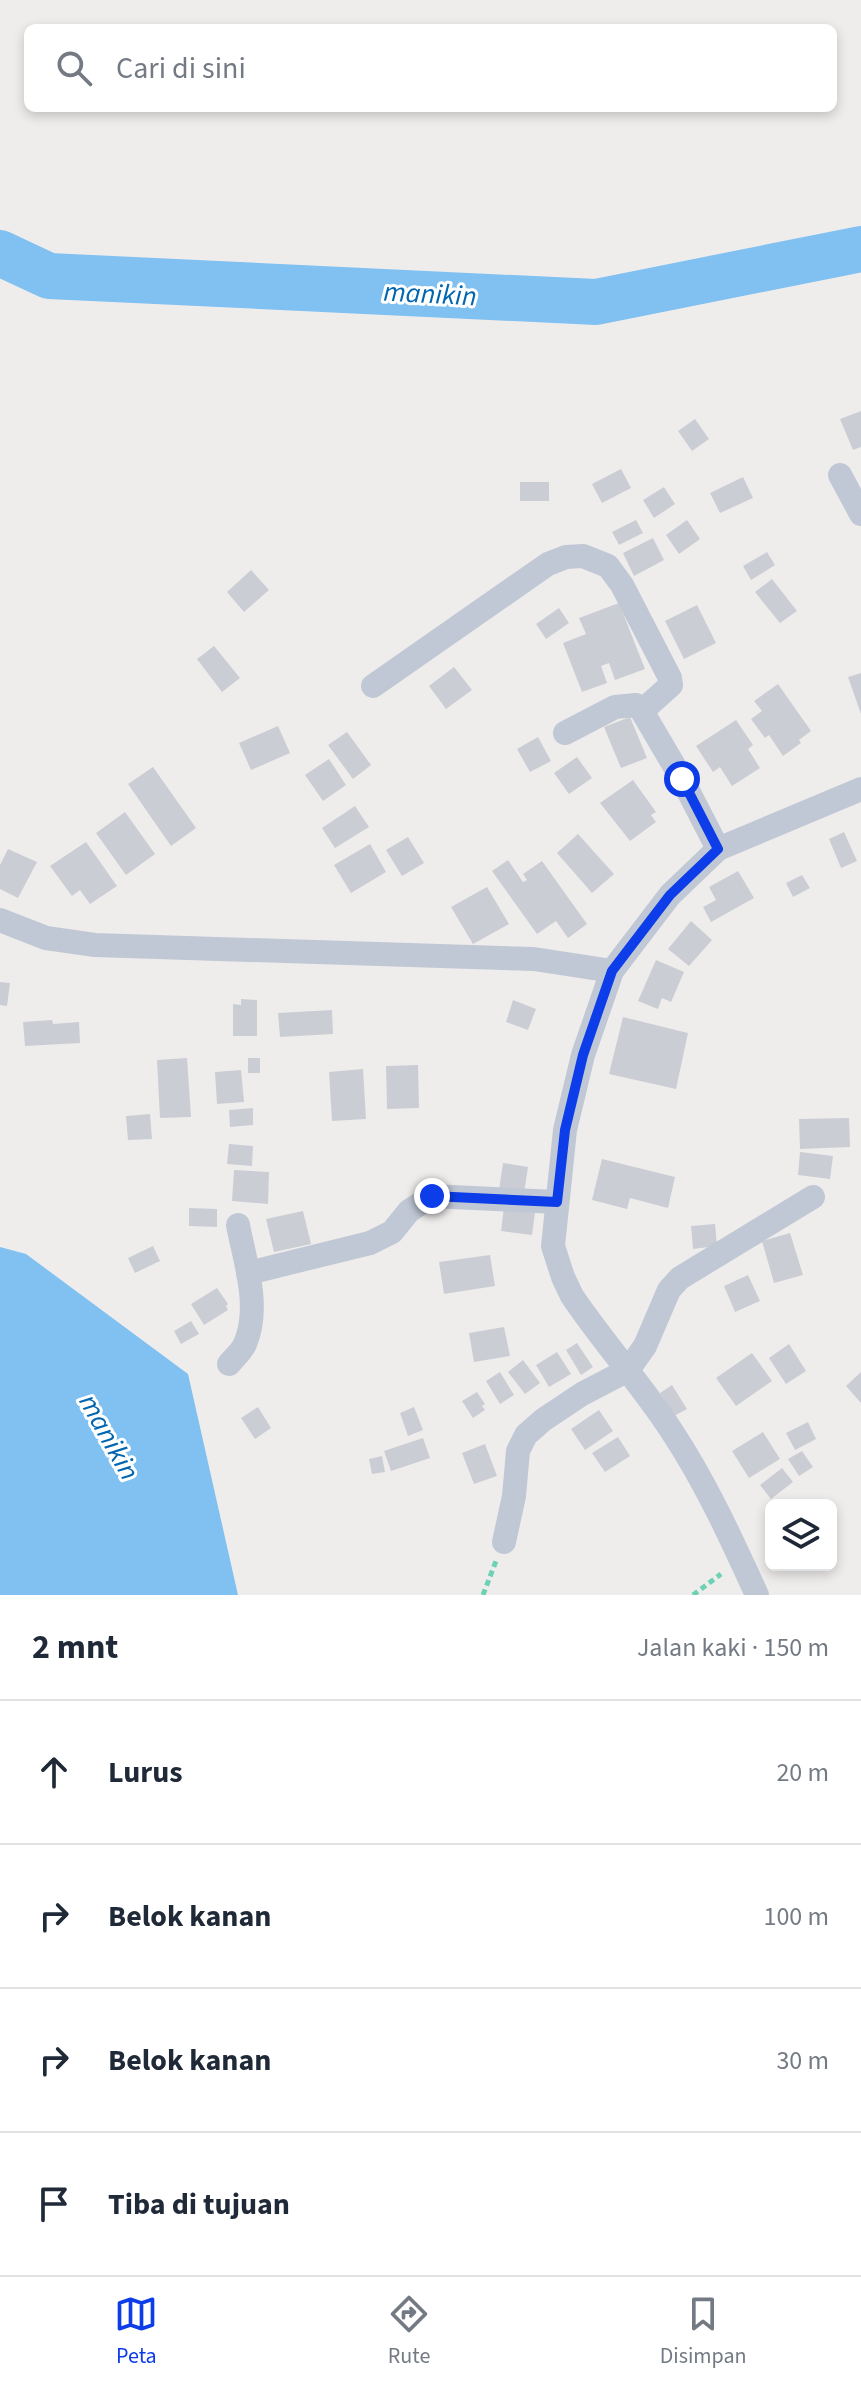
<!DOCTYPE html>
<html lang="id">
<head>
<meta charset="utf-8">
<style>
  body { margin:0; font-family:"Source Sans 3",sans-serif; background:#f2f2f3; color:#1f2937 }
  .controls { position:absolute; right:24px; bottom:24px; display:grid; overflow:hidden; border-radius:12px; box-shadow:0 4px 12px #0003 }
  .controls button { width:72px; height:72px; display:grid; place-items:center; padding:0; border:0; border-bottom:2px solid #e0e1e3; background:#fff; color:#1f2937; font:40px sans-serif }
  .stop { position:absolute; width:24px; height:24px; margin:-18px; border:6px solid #0c3de9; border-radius:50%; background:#fff }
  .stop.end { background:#0c3de9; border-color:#fff; box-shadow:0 2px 8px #0008 }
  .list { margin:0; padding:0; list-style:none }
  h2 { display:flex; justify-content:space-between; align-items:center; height:104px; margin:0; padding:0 32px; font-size:34px }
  h2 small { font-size:26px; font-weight:400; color:#747a83 }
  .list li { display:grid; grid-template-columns:52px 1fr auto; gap:24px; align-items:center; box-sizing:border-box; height:144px; padding:0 32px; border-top:2px solid #e0e1e3 }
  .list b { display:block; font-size:30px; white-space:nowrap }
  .list em { font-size:26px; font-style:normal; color:#747a83 }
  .icon { flex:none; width:44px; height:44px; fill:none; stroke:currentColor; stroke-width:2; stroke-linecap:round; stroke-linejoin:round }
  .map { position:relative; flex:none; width:861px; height:1595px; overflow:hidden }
  .search { position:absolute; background:#fff; box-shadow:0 4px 12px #0003; left:24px; right:24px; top:24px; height:88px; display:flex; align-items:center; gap:20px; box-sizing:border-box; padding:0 28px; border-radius:12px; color:#747a83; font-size:30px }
  .sheet { height:680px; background:#fff }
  nav { display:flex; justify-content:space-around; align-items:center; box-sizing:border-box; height:112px; border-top:2px solid #e0e1e3; background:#fff; font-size:22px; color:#747a83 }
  nav a { display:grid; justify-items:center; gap:4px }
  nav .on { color:#0c3de9 }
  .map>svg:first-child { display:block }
  .water { fill:#80c1f1 }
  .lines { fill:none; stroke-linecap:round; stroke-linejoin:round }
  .river { stroke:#80c1f1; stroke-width:46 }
  .building { fill:#cbcdd5 }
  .path { stroke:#6cd1b5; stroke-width:5; stroke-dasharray:6 4; stroke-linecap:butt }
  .street { stroke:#c1c8d5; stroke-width:24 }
  .route { stroke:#0c3de9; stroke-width:10 }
  .labels { text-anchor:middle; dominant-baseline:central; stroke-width:6; stroke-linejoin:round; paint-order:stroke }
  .water-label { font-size:28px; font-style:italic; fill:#0265af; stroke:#fff }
</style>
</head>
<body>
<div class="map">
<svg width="861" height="1595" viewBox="0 0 861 1595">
  <rect width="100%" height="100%" fill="#efedec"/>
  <polygon class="water" points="0,1247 26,1254 188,1374 238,1595 0,1595"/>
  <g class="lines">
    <polyline class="river" points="0,253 49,276 596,302 861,249"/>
  </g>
  <g class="building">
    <polygon points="861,411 861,447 853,450 840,419"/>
    <polygon points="695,419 709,439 692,451 678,431"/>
    <polygon points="621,469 631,488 602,503 592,484"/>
    <polygon points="743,477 753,498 720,513 710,493"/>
    <rect x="520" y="482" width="29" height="19"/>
    <polygon points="664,487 675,504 654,518 643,500"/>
    <polygon points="636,520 643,533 619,545 612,532"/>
    <polygon points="687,520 700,539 679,554 666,535"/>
    <polygon points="653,538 664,560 634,576 623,553"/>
    <polygon points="767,552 775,565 751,580 743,566"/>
    <polygon points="251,570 269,590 244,612 227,592"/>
    <polygon points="772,579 797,611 780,623 755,592"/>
    <polygon points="619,603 645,669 615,680 609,663 601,666 607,683 582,692 563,643 586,634 579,618"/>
    <polygon points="697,605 716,643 684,659 665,621"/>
    <polygon points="559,608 569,623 546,639 536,624"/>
    <polygon points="214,646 240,678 222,692 197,659"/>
    <polygon points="454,667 472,690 446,709 429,686"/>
    <polygon points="861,673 861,714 848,677"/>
    <polygon points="778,684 811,731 799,740 801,743 783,756 769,735 765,738 751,719 762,711 754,701"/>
    <polygon points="630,717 647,758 621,768 604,727"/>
    <polygon points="736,720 753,745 748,749 760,768 732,786 720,767 713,772 696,746"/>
    <polygon points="278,726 290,753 251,770 239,743"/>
    <polygon points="347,732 371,765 353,779 328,745"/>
    <polygon points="538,737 551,761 530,772 517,749"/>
    <polygon points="577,757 592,778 569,794 554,773"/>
    <polygon points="329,759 346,785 323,801 305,775"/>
    <polygon points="153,767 196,828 171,846 128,784"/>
    <polygon points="633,780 656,812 651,815 656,822 630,841 600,803"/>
    <polygon points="355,806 369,827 335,848 322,828"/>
    <polygon points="125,812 155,854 126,875 96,833"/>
    <polygon points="844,832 857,861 841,868 829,839"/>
    <polygon points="578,834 614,874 592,893 557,853"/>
    <polygon points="408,837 424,863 402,876 386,850"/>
    <polygon points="86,842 117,886 90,904 80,890 72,896 50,866"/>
    <polygon points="370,844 386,872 351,893 334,865"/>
    <polygon points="8,849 37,862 18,898 0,889 0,865"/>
    <polygon points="508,860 523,882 527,880 523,874 542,861 587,924 568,938 556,921 537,934 492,871"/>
    <polygon points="738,871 754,898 711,922 703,907 716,900 709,887"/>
    <polygon points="802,875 810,888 793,897 786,883"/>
    <polygon points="487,887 509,924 473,944 451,907"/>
    <polygon points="691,921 712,940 689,966 668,949"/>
    <polygon points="656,960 684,972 671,1002 662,998 658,1009 638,1001"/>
    <polygon points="0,982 10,983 7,1006 0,1005"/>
    <polygon points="241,999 257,1000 257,1036 233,1036 233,1004 241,1005"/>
    <polygon points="513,1000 536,1009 528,1030 506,1022"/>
    <polygon points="332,1010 333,1034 280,1037 278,1013"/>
    <polygon points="623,1017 688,1033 676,1089 609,1074"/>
    <polygon points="52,1020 53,1024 79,1022 80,1043 25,1046 23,1022"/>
    <polygon points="187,1058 191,1117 160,1118 157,1060"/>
    <rect x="248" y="1058" width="12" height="15"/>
    <polygon points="418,1065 419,1108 387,1109 386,1066"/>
    <polygon points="363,1069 366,1119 332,1121 329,1072"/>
    <polygon points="241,1070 244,1102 217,1104 215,1072"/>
    <polygon points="253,1108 253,1125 230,1127 229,1110"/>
    <polygon points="150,1114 152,1139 128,1140 126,1116"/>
    <polygon points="849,1118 850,1147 800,1149 799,1119"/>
    <polygon points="229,1144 253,1146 252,1166 227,1164"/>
    <polygon points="800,1152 833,1156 830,1179 798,1175"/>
    <polygon points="602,1159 675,1177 668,1208 630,1198 627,1209 592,1200"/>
    <polygon points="503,1163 528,1167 524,1194 499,1190"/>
    <polygon points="234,1170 269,1172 268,1204 232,1201"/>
    <polygon points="504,1207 535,1212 532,1235 501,1231"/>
    <polygon points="189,1208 217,1209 217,1227 189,1226"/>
    <polygon points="303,1211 311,1244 274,1252 266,1219"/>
    <polygon points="715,1224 717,1246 693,1249 691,1226"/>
    <polygon points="790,1233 803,1275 774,1283 762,1241"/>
    <polygon points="153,1246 160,1261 135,1273 128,1258"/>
    <polygon points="490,1255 495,1286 444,1294 439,1262"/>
    <polygon points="748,1275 760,1301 735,1312 724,1286"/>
    <polygon points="217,1288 228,1304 226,1306 228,1310 204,1325 191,1304"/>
    <polygon points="191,1321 199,1334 181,1344 174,1331"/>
    <polygon points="504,1327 510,1356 474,1362 469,1333"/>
    <polygon points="577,1343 593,1367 581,1375 566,1350"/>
    <polygon points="789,1344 806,1371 786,1384 769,1358"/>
    <polygon points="557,1352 571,1374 549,1387 536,1365"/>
    <polygon points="752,1353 772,1381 736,1406 716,1378"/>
    <polygon points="523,1360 540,1383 525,1394 508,1372"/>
    <polygon points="500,1372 514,1395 500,1404 486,1381"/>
    <polygon points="861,1372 861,1403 846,1386"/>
    <polygon points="672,1385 687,1409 674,1416 660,1393"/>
    <polygon points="477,1392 485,1404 482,1406 485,1410 473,1418 462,1401"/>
    <polygon points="258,1407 271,1428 255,1439 241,1418"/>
    <polygon points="414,1407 423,1430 408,1436 400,1413"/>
    <polygon points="599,1410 613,1431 585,1450 571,1429"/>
    <polygon points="808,1422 816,1439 795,1450 786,1433"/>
    <polygon points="763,1432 780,1459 749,1478 732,1451"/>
    <polygon points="618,1437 630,1456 605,1472 592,1453"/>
    <polygon points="423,1438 430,1458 391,1471 384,1451"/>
    <polygon points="485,1444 497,1476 474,1484 462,1453"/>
    <polygon points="802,1451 813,1467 799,1476 788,1459"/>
    <polygon points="382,1456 385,1472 372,1474 369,1459"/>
    <polygon points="782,1468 793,1482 771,1499 760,1485"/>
  </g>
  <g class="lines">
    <g class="path">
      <polyline points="483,1595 496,1561"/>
      <polyline points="693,1595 721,1574"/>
    </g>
    <g class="street">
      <polyline points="840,475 861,514"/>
      <polyline points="373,686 548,564 566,557 583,556 608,566 622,585 670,678 671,685 642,711"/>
      <polyline points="565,733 615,707 636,705 642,711 682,779 718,849"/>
      <polyline points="0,920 46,938 95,945 534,959 612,971 670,895 718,849 861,789"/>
      <path d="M612 971 583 1055 565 1130 553 1246 563 1277 572 1296C603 1342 641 1384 671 1430 706 1483 731 1538 757 1595"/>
      <polyline points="248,1273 370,1243 392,1232 409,1211 432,1196 557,1202"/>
      <path d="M229 1364C234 1358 242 1351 245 1344 261 1307 245 1262 238 1225"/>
      <polyline points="504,1542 514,1496 518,1451 526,1435 543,1420 582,1394 628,1370 645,1346 669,1290 680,1278 813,1197"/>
    </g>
  </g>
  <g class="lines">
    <polyline class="route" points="432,1196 557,1202 565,1130 583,1055 612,971 670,895 718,849 682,779"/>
  </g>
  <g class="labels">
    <g class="water-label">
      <text transform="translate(430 294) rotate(3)">manikin</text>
      <text transform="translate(109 1437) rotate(61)">manikin</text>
    </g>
  </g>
</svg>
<div class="controls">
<button><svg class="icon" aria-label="layers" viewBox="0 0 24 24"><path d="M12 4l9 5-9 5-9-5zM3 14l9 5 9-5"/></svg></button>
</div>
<div class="stop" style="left:682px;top:779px"></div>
<div class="stop end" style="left:432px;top:1196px"></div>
<div class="search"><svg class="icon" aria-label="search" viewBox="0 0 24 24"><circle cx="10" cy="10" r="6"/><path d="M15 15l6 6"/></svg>Cari di sini</div>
</div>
<section class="sheet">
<h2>2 mnt<small>Jalan kaki · 150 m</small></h2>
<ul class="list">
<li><svg class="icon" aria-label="ahead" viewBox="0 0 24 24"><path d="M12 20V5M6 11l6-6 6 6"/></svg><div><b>Lurus</b></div><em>20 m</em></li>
<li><svg class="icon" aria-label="right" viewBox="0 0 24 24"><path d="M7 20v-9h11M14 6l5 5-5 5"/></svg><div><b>Belok kanan</b></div><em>100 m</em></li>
<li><svg class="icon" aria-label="right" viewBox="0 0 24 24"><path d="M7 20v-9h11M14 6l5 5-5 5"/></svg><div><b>Belok kanan</b></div><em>30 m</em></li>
<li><svg class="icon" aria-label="arrive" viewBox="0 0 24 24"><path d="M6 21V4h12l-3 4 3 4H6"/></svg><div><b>Tiba di tujuan</b></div></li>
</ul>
</section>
<nav>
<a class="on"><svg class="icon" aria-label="map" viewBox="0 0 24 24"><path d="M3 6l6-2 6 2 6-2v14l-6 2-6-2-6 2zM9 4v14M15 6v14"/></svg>Peta</a>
<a><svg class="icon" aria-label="directions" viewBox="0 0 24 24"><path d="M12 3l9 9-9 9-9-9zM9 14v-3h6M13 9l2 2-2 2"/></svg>Rute</a>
<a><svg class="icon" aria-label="saved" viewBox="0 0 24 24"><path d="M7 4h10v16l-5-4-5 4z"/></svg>Disimpan</a>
</nav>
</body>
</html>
